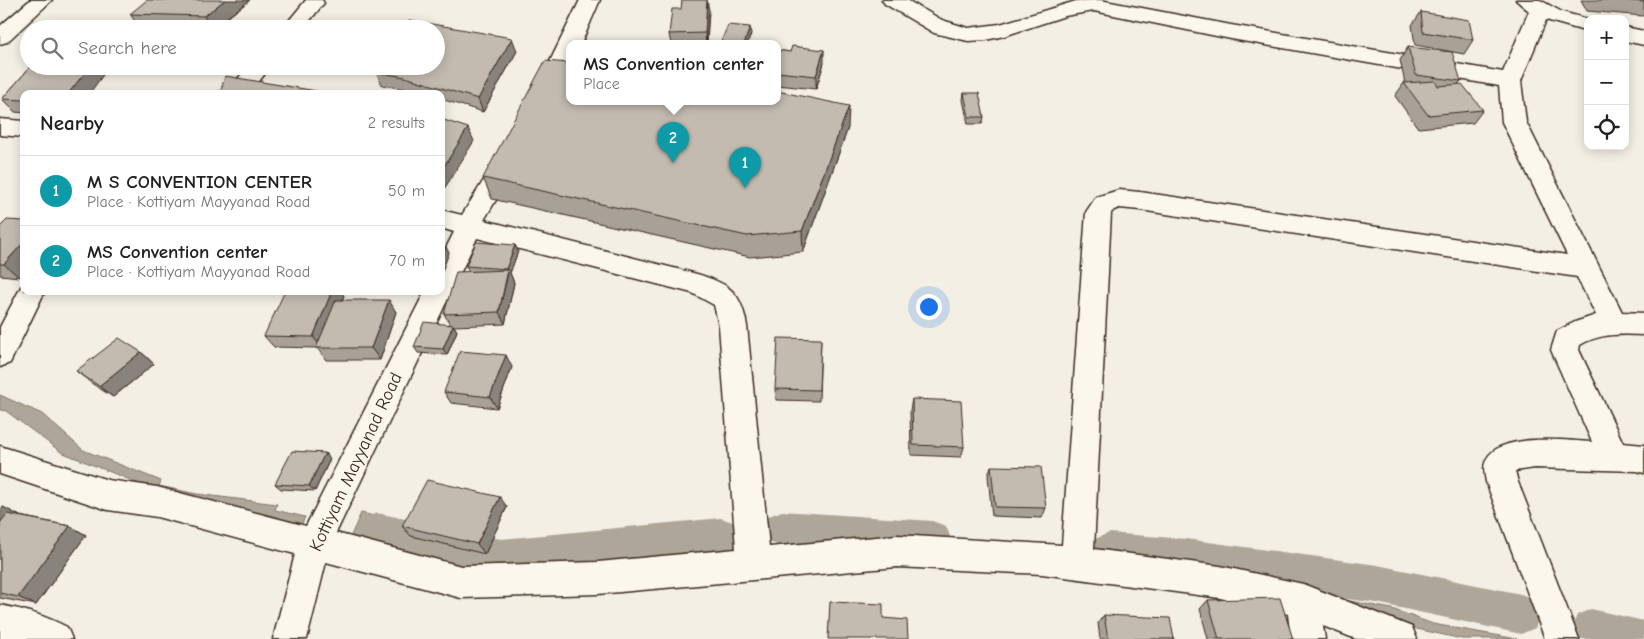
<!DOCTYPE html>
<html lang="en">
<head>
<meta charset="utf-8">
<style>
  body { margin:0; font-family:"Comic Neue",sans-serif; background:#f6f6f6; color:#202124 }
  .controls { position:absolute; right:15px; top:15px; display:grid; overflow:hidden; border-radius:10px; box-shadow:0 2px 12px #0003 }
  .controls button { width:45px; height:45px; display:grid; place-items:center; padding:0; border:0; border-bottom:1px solid #e0e0e0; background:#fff; color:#202124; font:25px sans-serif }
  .you { position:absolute; left:928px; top:306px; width:18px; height:18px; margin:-12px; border:4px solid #fff; border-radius:50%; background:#1a73e8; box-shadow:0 0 0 8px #1a73e833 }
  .badge { display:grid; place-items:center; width:32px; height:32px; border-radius:50%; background:#111827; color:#fff; font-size:16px; font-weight:700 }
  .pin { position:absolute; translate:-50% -41px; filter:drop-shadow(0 1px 2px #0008) }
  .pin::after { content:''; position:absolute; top:26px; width:18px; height:15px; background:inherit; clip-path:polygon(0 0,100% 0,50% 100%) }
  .popup { position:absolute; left:566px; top:40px; width:215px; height:65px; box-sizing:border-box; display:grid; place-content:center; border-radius:10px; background:#fff; filter:drop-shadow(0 1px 4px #0005); font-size:16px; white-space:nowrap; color:#757577 }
  .popup b { font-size:19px; color:#202124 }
  .popup::after { content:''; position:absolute; left:50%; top:100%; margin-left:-10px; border:10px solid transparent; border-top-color:#fff }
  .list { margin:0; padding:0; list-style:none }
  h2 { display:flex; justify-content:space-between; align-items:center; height:65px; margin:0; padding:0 20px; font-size:21px }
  h2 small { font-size:16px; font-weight:400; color:#757577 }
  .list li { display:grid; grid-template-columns:32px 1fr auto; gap:15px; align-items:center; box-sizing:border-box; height:70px; padding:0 20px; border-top:1px solid #e0e0e0 }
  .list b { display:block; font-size:19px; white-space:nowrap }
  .list p { margin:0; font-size:16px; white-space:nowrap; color:#757577 }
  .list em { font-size:16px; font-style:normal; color:#757577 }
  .icon { flex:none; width:28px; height:28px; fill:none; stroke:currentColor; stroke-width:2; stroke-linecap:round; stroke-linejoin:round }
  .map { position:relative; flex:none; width:1644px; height:639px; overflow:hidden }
  .search { position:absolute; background:#fff; box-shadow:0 2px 12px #0003; left:20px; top:20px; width:425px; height:55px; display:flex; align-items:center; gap:12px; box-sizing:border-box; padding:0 18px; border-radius:28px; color:#757577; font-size:19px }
  .panel { position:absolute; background:#fff; box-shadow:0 2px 12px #0003; left:20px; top:90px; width:425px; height:205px; border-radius:10px }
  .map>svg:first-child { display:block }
  .water { fill:#afa69a; stroke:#817468 }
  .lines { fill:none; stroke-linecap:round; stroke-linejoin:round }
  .canal { fill:#afa69a; fill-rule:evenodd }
  .minor-casing { stroke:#3b2a1e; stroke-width:3 }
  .minor { fill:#fbf7ec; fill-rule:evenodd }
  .wall { fill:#a8a197; stroke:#3b2a1e }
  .shaded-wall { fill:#88837b; stroke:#3b2a1e }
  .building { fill:#c3bbb0; stroke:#3b2a1e }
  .labels { text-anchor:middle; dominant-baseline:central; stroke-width:4; stroke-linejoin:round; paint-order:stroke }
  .street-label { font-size:18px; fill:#3b2a1e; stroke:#fbf7ec }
</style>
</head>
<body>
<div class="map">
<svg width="1644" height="639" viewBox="0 0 1644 639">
  <rect width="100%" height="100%" fill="#f3efe4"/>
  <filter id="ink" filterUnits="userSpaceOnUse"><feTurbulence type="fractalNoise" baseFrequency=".02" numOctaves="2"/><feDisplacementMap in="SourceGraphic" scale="10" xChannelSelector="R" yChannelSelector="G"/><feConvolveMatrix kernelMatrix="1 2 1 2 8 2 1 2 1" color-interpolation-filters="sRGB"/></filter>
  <g filter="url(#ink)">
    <g class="water">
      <polygon points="0,395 42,414 83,450 161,481 159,486 197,494 277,504 275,510 305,517 299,530 184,501 140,484 61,452 6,411 0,410"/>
      <polygon points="361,513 428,528 413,549 395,550 349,540"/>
      <polygon points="1303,592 1392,609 1433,624 1517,639 1462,639 1417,629 1311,609"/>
    </g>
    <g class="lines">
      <g class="canal">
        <polygon points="782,511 932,521 946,526 951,539 946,552 932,557 782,547 769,542 763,529 769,516"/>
        <polygon points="377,513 501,539 721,518 735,523 740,536 735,549 721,554 501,577 377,549 364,544 358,531 364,518"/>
        <polygon points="1109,533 1186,539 1377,565 1521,594 1535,600 1541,614 1535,628 1521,634 1377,603 1186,577 1109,571 1095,565 1090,552 1095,539"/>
        <polygon points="1591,609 1644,621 1644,639 1575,639 1571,629 1577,615"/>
      </g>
      <defs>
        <g id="minor">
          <polygon points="30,0 52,0 7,42 0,44 0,26"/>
          <polygon points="306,0 322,0 324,3 303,29 282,29"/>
          <polygon points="580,0 600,0 581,44 569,44 569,67 552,101 544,103 536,101 533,96"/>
          <path d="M882 0H907L942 20 968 28 1000 24 1076 1 1100 0 1231 25 1503 72 1529 11 1516 0H1540L1562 12 1588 19V32L1546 20 1521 81 1526 122 1622 312 1644 313V335C1622 334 1600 333 1580 345L1579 350 1623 443 1644 445V473L1637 471 1535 468 1515 471 1518 482 1579 639H1545L1486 482C1485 476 1483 468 1485 463 1494 431 1566 441 1592 442L1551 350 1557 331 1575 322 1596 315 1577 277 1140 210 1119 208 1114 210 1111 213 1094 549 1220 566 1303 584 1412 627 1417 639H1356L1323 626 1325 639H1291L1288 614 1220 598 1042 574 897 567 598 594 461 598 326 562 307 639H273L295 554 157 517 108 510 0 474V446L108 480 157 487 306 526 425 291H441V258L454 232 441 228V210L462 215 500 154 508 152 516 154 520 160 484 220 697 274C729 284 741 291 747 326L769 547 897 535 1062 545 1086 212 1096 197 1119 190 1140 192 1567 255 1502 122 1499 86 1231 39 1094 11 1065 16 1004 36 986 40 968 41 934 33 885 4ZM477 238 692 293 714 305 719 326 736 549 598 562 461 566 336 533Z"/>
          <polygon points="1625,27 1644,31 1644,45 1625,41"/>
          <polygon points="248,66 271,66 249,94 226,94"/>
          <polygon points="0,119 24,121 24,137 0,135"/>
          <polygon points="23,283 24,291 45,291 10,363 0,367 0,327"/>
          <path d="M0 605C26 610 43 615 67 627L72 639H0Z"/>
        </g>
      </defs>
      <use href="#minor" class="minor-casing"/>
      <use href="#minor" class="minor"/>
    </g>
    <g class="wall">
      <polygon points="250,0 213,29 139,27 130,14"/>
      <polygon points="1581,0 1644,0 1644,15 1643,16 1587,11"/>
      <polygon points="709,10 707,44 671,44 669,34"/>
      <polygon points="1421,12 1473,40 1464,54 1415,45 1412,25"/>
      <polygon points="1408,47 1461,81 1458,84 1483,110 1473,123 1418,128 1395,96 1404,83 1405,83 1400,60"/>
      <polygon points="777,50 790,52 824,63 816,89 777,85"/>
      <polygon points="517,51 483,112 441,99 441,94 423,94 411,90 382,85 376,72"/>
      <polygon points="31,66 96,66 103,75 24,94 24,113 15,112 2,99"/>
      <polygon points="964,93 984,117 982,124 968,124 963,100"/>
      <polygon points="848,128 803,252 750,257 492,199 483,178"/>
      <polygon points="0,227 19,277 0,275"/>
      <polygon points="515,245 518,251 510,273 514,283 505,324 454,326 457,331 447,355 418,353 414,347 450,324 444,314 469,271 466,266"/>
      <polygon points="344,296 342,300 396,312 380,360 326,360 317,348 274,347 264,336"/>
      <polygon points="821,339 819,401 776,400 775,389"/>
      <polygon points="141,352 154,364 113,397 91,383 76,371"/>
      <polygon points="512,367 497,408 451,403 444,392"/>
      <polygon points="912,399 964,447 961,457 911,455 910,410"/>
      <polygon points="325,453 330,459 315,491 281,489 275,484"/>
      <polygon points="991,466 1046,508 1042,518 992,516 988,476"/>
      <polygon points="3,507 20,516 70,526 86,535 36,605 0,598 0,511"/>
      <polygon points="507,507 485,554 411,536 402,526"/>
      <polygon points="1208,600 1293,639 1208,639 1200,609"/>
      <polygon points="1104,615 1174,639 1100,639 1098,623"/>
    </g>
    <g class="shaded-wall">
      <polygon points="225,0 250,0 212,29 204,16"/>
      <polygon points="707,0 709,10 706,44 705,33"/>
      <polygon points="750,27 751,34 747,44 744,44"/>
      <polygon points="512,38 517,51 483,112 478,99"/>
      <polygon points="824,50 824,63 816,89 816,76"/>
      <polygon points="90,66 96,66 103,75 89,94 68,94"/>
      <polygon points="849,106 848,128 803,252 802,231"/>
      <polygon points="468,128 474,141 441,194 441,171"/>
      <polygon points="24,242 24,271 19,277 4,264"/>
      <polygon points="515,245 518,251 510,273 514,283 505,324 499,312 508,273 506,269"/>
      <polygon points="446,247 449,253 441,274 441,258"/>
      <polygon points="332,291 341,291 344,296 322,348 313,337"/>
      <polygon points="389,300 396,312 380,360 371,348"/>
      <polygon points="453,325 457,331 447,355 443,349"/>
      <polygon points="141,352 154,364 113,397 99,386"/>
      <polygon points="506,355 512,367 497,408 490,397"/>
      <polygon points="325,453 330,459 315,491 309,486"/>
      <polygon points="500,497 507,507 485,554 477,544"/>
      <polygon points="3,507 20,516 0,542 0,511"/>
      <polygon points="70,526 86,535 36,605 18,597"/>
    </g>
    <g class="building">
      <polygon points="147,0 225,0 204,16 130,14"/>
      <polygon points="682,0 707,0 705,33 669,34 672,9 681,9"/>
      <polygon points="1621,0 1644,0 1644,2"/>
      <polygon points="1421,12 1469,20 1473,40 1423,32"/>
      <polygon points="409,20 512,38 478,99 405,77 376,72 379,66 436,66 436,29 403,29"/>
      <polygon points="728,25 750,27 744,44 720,44"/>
      <polygon points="792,46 824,50 816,76 777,72 777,50 790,52"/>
      <polygon points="1408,47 1452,52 1461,81 1416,75"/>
      <polygon points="545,61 569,63 569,102 777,102 777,91 849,106 802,231 747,236 483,178"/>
      <polygon points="31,66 90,66 68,94 24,94 24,100 2,99"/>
      <polygon points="225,76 335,94 220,94"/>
      <polygon points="1435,81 1438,86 1462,84 1483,110 1428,115 1404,83"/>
      <polygon points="964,93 979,93 984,117 969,117"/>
      <polygon points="441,119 468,128 441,171"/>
      <polygon points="7,220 24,221 24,242 4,264 0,264 0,227"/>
      <polygon points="476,242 515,245 506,269 466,266"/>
      <polygon points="441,247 446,247 441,258"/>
      <polygon points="508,270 499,312 444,314 456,272"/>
      <polygon points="285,291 332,291 313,337 264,336"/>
      <polygon points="336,300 389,300 371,348 316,348"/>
      <polygon points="424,322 453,325 443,349 414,347"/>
      <polygon points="119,338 141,352 99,386 76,371"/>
      <polygon points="778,338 821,339 819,390 775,389"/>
      <polygon points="460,351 506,355 490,397 444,392"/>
      <polygon points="912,399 961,401 964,447 913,445"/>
      <polygon points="292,451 325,453 309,486 275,484"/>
      <polygon points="991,466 1041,467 1046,508 995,507"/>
      <polygon points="427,480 500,497 477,544 402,526"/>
      <polygon points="7,514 70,526 18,597 0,593 0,523"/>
      <polygon points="1280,598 1293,639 1219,639 1208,600"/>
      <polygon points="830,602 883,604 883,618 907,620 908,639 828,639"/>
      <polygon points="1104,615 1170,618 1174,639 1108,639"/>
    </g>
  </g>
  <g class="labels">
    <g class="street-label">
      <text transform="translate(356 462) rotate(-65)">Kottiyam Mayyanad Road</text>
    </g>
  </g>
</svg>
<div class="controls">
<button>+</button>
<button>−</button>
<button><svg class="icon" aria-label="locate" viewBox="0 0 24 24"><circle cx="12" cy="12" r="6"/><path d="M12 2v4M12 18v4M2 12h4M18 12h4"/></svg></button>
</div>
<div class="you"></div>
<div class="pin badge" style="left:745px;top:188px;background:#0f9aa8">1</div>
<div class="pin badge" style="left:673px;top:163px;background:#0f9aa8">2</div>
<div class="popup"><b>MS Convention center</b>Place</div>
<div class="search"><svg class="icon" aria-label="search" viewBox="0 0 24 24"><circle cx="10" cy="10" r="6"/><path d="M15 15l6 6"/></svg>Search here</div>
<section class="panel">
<h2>Nearby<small>2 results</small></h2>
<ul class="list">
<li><span class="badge" style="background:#0f9aa8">1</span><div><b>M S CONVENTION CENTER</b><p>Place · Kottiyam Mayyanad Road</p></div><em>50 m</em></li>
<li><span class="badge" style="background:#0f9aa8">2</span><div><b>MS Convention center</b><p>Place · Kottiyam Mayyanad Road</p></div><em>70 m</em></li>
</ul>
</section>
</div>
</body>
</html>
